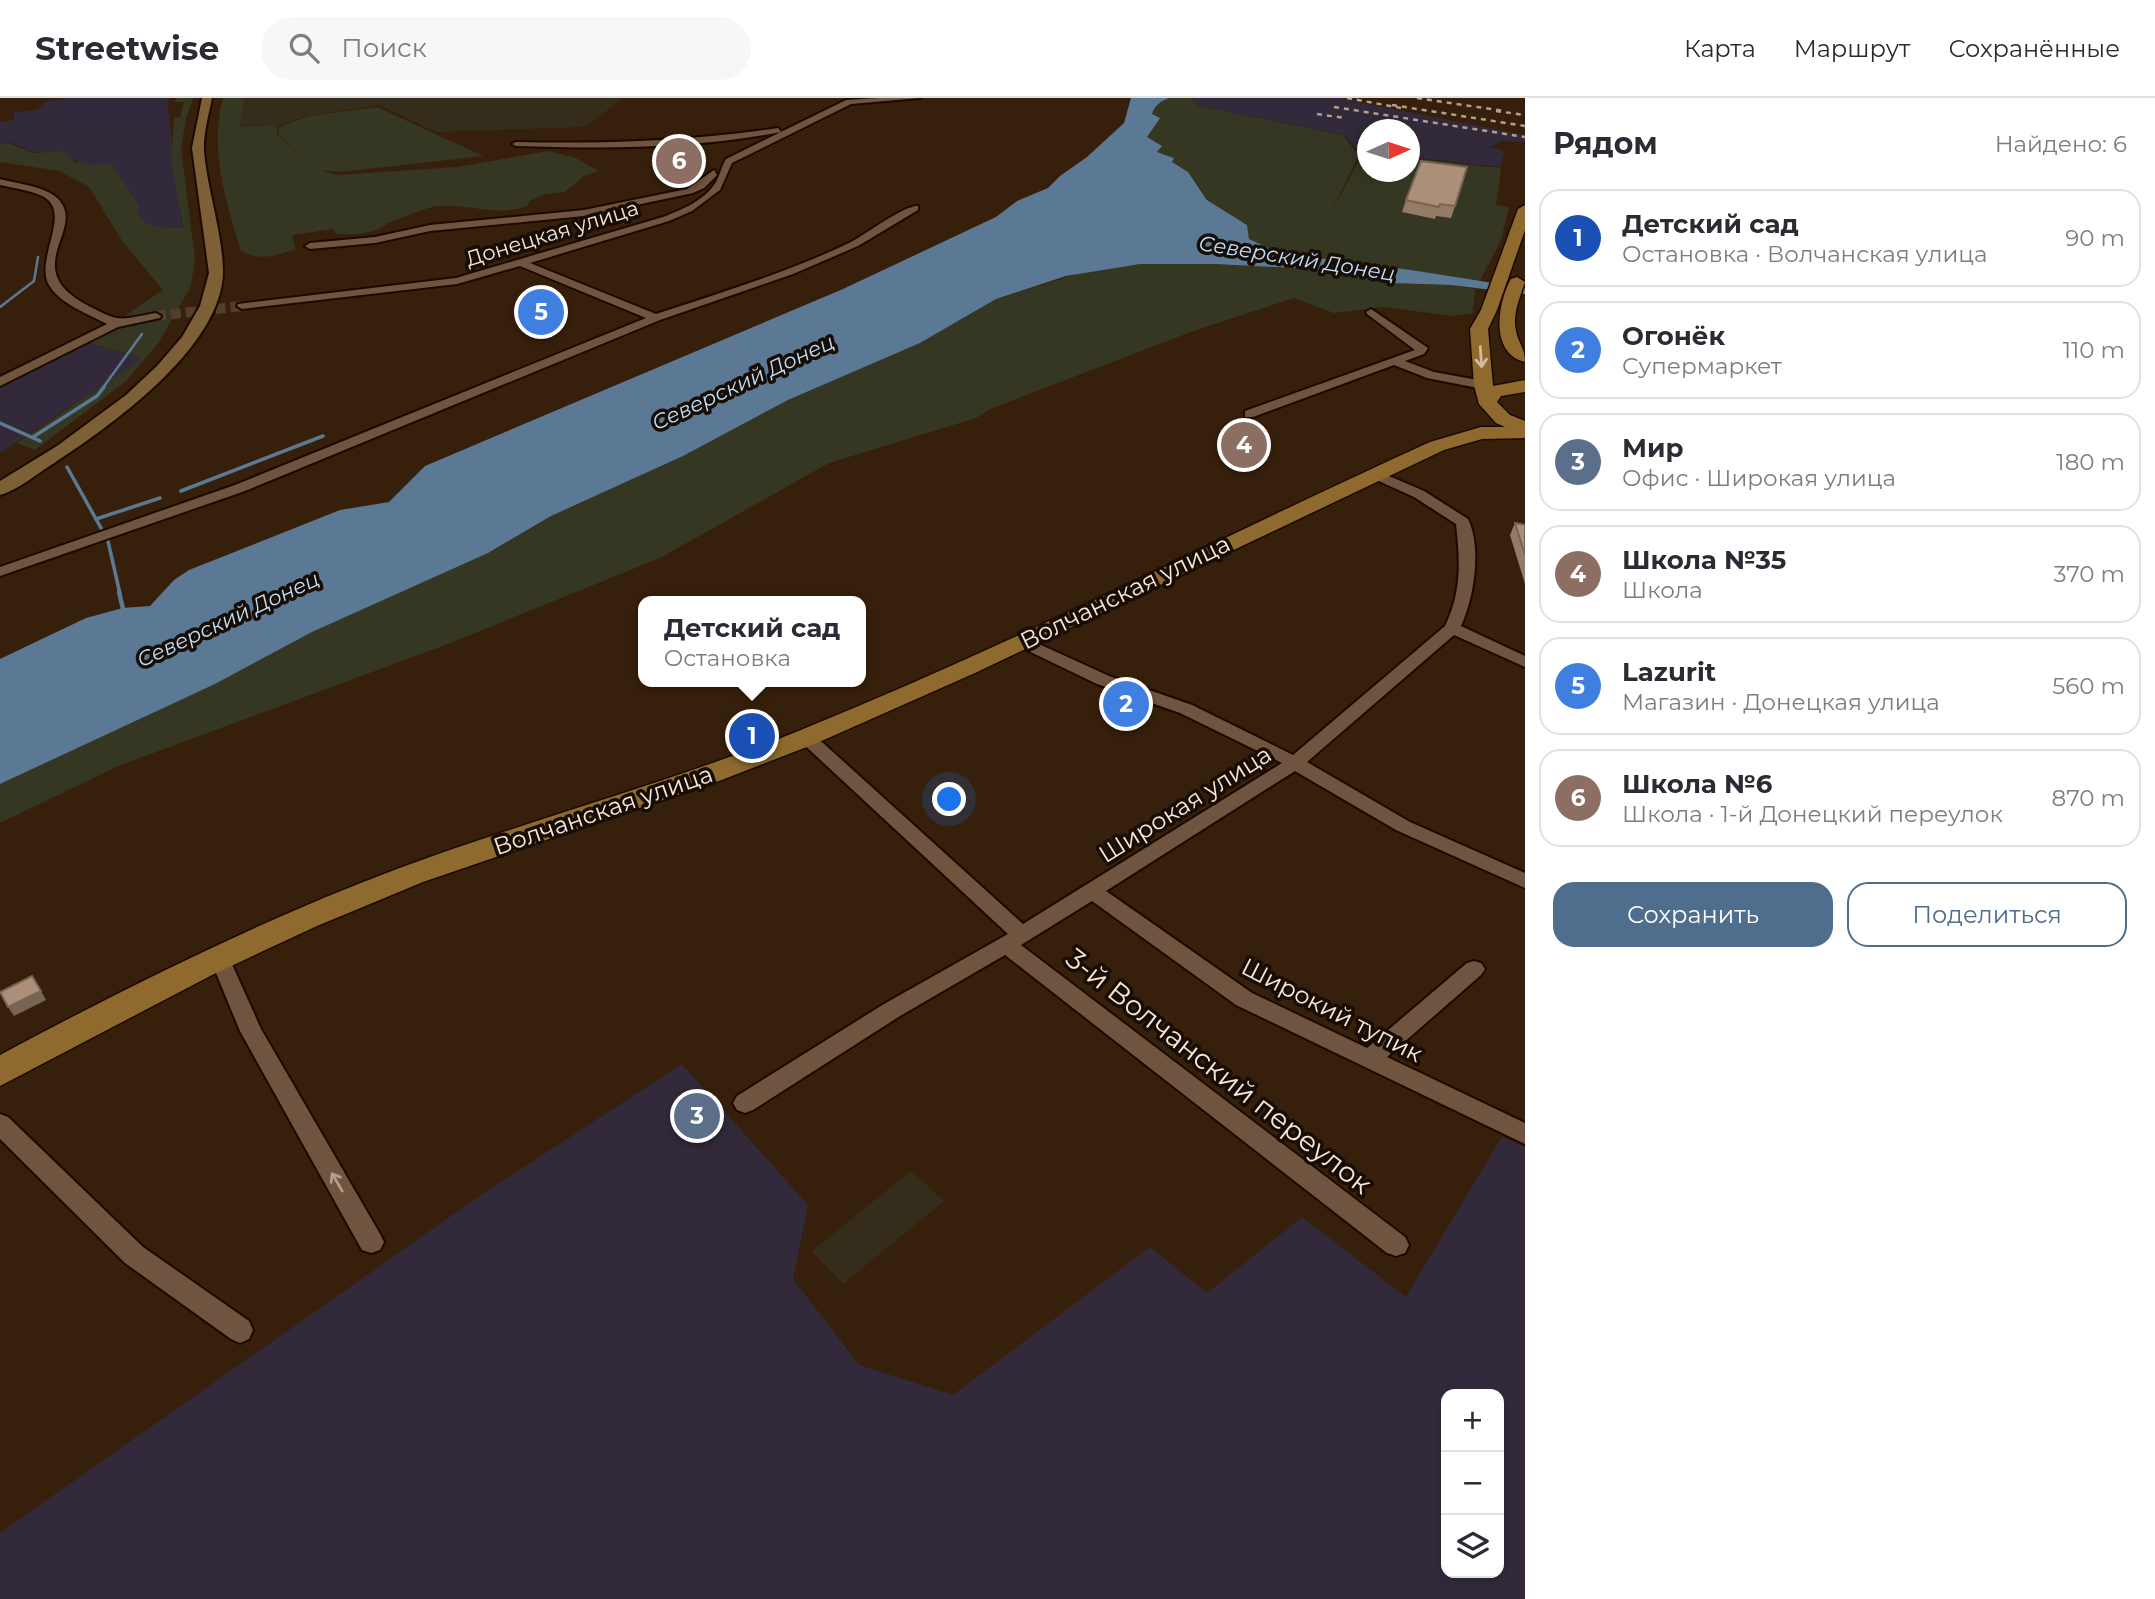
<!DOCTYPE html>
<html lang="ru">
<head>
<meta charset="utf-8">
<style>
  body { margin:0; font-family:Montserrat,sans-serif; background:#f7f7f7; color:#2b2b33 }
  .controls { position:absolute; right:21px; bottom:21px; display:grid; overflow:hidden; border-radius:14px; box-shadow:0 4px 10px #0003 }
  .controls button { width:63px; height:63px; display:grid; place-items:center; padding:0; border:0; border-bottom:2px solid #e1e1e2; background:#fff; color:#2b2b33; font:35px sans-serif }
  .compass { position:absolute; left:1357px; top:21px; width:63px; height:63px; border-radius:50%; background:#fff; box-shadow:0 4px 10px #0003; rotate:87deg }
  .you { position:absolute; left:950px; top:702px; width:24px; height:24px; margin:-18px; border:5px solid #fff; border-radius:50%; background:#1a73e8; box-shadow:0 0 0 10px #1a73e833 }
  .badge { display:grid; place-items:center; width:46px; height:46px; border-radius:50%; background:#4f6d8c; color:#fff; font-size:23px; font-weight:700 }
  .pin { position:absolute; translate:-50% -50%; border:4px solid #fff; box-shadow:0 2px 7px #0006 }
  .popup { position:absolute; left:638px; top:498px; width:228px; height:91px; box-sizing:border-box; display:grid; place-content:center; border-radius:14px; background:#fff; filter:drop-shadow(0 2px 5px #0005); font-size:23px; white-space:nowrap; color:#7c7c81 }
  .popup b { font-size:26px; color:#2b2b33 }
  .popup::after { content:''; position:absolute; left:50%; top:100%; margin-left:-14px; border:14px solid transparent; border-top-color:#fff }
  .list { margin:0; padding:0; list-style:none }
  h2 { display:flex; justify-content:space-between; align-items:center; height:91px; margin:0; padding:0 28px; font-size:30px }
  h2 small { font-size:23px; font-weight:400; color:#7c7c81 }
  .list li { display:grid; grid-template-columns:46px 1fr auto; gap:21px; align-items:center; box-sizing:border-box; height:98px; margin:0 14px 14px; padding:0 14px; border:2px solid #e1e1e2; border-radius:21px }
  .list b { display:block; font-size:26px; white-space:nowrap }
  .list p { margin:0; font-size:23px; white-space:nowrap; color:#7c7c81 }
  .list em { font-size:23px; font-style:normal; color:#7c7c81 }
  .actions { display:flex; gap:14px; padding:21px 28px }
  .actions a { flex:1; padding:16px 0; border:2px solid #4f6d8c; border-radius:21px; text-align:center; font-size:24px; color:#4f6d8c }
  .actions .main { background:#4f6d8c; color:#fff }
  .icon { flex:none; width:38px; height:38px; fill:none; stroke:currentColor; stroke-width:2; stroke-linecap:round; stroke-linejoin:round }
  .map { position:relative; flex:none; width:1525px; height:1501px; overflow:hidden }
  header { display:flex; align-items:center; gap:42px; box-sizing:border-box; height:98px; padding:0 35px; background:#fff; border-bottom:2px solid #e1e1e2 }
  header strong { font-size:33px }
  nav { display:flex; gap:38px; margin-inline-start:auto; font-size:24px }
  .search { width:490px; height:63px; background:#f7f7f7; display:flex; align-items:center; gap:18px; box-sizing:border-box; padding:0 24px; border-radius:38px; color:#7c7c81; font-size:26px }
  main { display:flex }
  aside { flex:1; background:#fff }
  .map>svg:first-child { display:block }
  .industrial { fill:#322a3a; fill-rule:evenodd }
  .education { fill:#342d1c }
  .green { fill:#363723 }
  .water { fill:#5b7994 }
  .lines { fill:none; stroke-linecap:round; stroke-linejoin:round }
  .stream-far2 { stroke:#5b7994; stroke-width:2.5 }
  .stream-far1 { stroke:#5b7994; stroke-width:3.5 }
  .stream { stroke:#5b7994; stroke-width:4.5 }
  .minor-tunnel { stroke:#543e2a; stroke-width:10; stroke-dasharray:10 5; stroke-linecap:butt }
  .minor-casing { stroke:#1e0900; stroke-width:4 }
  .secondary-casing { stroke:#1e0900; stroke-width:4 }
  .primary-casing { stroke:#1e0900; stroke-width:3 }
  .minor { fill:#6f553f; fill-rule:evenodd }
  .secondary { fill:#7e6036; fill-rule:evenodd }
  .primary { fill:#8e6a2e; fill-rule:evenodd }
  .rail { stroke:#b19f90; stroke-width:2.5; stroke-dasharray:5 5; stroke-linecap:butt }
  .wall { fill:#947b67 }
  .shaded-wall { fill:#786454 }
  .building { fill:#ac8f78; stroke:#786454; stroke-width:2 }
  .oneway { stroke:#d2bb9e }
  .oneway2 { stroke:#b39e8d }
  .labels { text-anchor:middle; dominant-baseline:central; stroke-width:7; stroke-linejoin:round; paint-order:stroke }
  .far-street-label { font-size:21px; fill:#f7e7db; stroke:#170d05 }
  .far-water-label { font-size:21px; font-style:italic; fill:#c0dffb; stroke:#170d05 }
  .street-label { font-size:24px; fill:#f7e7db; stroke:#170d05 }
  .near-street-label { font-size:28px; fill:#f7e7db; stroke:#170d05 }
</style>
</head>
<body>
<header>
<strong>Streetwise</strong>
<div class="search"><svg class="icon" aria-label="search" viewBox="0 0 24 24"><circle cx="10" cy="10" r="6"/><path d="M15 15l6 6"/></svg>Поиск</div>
<nav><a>Карта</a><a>Маршрут</a><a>Сохранённые</a></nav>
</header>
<main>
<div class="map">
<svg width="1525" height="1501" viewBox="0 0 1525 1501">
  <rect width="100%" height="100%" fill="#37200b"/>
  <g class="industrial">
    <polygon points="69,0 169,0 167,4 182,129 163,131 142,128 85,68 60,54 33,54 11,45 0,46 0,24 14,22 14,14 37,12 46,4"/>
    <polygon points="1192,0 1337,0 1525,37 1525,44 1501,43 1491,49 1505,54 1500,69 1410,59 1409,32 1367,32 1367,57 1361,57 1345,37 1198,8"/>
    <polygon points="88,245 143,260 0,355 0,290"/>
    <path d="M682 966 808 1107 793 1181 859 1267 953 1297 1150 1149 1207 1195 1302 1119 1406 1199 1502 1039 1525 1049V1501H0V1435L481 1097ZM1446 1296H1499V1475H1446Z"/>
  </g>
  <g class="education">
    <polygon points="244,0 624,0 584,29 436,34 380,7 307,18 277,28 240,29"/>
    <polygon points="911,1073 944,1103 843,1186 812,1153"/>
  </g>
  <g class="green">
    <path d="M177 0H193L186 20 181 51 195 160 191 188 159 244 126 283 35 352 17 345 142 260 90 245 125 226 160 220 159 216 120 221 163 192 123 144 89 89 60 73 0 64V46H10L34 55 63 53 76 65 84 64 88 67 112 66 139 108 138 117C148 132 167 131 183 129L171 63 174 20 180 19 184 4H174Z"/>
    <path d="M223 0H244L240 29 277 28 278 38 320 73 279 38V29L309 18 377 9 483 58 340 74 321 72 337 77 457 69 548 53 576 60 598 73 584 78 565 94 545 96 530 103 527 108C498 119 470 106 440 108 427 108 403 120 388 125 376 136 353 137 336 136L333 131 292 137 295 151C276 158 260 163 241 153 226 104 209 51 223 0Z"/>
    <path d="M1169 0H1191L1198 8 1343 37 1359 57 1329 118 1362 57H1367V74H1409L1410 60 1501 70 1496 107 1509 109 1501 142 1479 184 1411 172 1276 155 1249 141 1247 127 1208 102 1188 74 1172 64V59L1157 54 1162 48 1146 39 1159 21 1152 16C1154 8 1161 3 1169 0Z"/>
    <polygon points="1183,165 1314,171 1405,186 1451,187 1475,191 1473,215 1453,218 1384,209 1334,215 1294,200 1196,232 990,311 976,320 829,365 660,460 445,547 118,668 0,725 0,686 215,586 312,534 488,455 551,418 683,358 788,302 920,245 996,201 1087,173 1140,166"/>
  </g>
  <path class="water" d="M1131 0H1169C1161 3 1154 8 1152 16L1160 20 1147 39 1162 48 1157 54 1174 60 1172 64 1188 74 1207 102 1247 127 1249 141 1279 155 1411 172 1525 190V196L1451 187 1390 185 1314 171 1214 166H1140L1066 178 996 201 920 245 788 302 683 358 551 418 488 455 312 534 215 586 0 686V561L86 520 123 510 150 508 174 482 189 472 340 412 389 404 425 368 843 191 996 119 1017 103 1048 90 1060 78 1087 59 1124 25Z"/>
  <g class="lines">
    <g class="stream-far2">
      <polyline points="0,209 34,183 38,159"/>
      <polyline points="102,291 142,236"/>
    </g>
    <g class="stream-far1">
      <polyline points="0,325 40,343"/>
      <polyline points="33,339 97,298 104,289"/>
      <polyline points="67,369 101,430"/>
      <polyline points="181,393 323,338"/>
      <polyline points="96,421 160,400"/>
      <polyline points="108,443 120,496"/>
    </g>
    <polyline class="stream" points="119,494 124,515"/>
    <polyline class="minor-tunnel" points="156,218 242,208"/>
    <defs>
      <g id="minor">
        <path d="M878 0H920L851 6 732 65 720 92 692 113 669 123 530 165 656 216C722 194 790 174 853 143 867 135 905 107 918 108V112L858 148 793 176 660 222 245 393 0 478V469L235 387 646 220 520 168 457 186 242 211 237 208 238 206 456 180 663 119C681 112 703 103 714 87 720 79 721 69 726 61L846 2Z"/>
        <path d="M778 30 781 34C694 51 604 51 516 48L512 46 516 44C604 46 691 43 778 30Z"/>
        <polygon points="714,72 717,77 704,90 693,95 584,118 430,133 375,145 310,151 305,148 310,145 375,139 430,127 584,112 687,91"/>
        <path d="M0 81C17 86 48 88 60 103 84 133 20 170 85 206 121 225 117 222 156 215L161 218 160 220 118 229 0 288V279L107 226C88 216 60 206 49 187 34 161 74 113 42 98 30 92 13 90 0 87Z"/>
        <polygon points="1371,211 1428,250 1424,256 1405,263 1434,274 1483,283 1489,287 1483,291 1427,280 1394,267 1253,319 1245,319 1245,313 1415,252 1367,216 1366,214"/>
        <path d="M1375 372 1424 393 1468 421C1482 450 1474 500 1461 528L1525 558V569L1454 537 1307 664 1410 724 1525 775V790L1396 732 1295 673 1106 793 1252 895 1367 950 1467 865 1474 863 1481 865 1485 871 1481 877 1387 959 1525 1025V1046L1236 907 1092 803 1021 847 1405 1139 1409 1147 1405 1155 1396 1158 1387 1155 1005 857 900 918 753 1012 745 1015 737 1012 733 1005 737 998 884 906 1008 836 800 643 797 639 800 635H812L1023 826 1282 665 1180 615 1097 586 1016 547 1014 544 1016 541H1028L1109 578 1192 607 1293 657 1445 528C1462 494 1460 462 1456 426L1414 399 1370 379V373Z"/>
        <polygon points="219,850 226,853 261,931 380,1136 384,1144 380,1152 371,1155 362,1152 240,933 209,858 212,853"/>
        <polygon points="0,1016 8,1019 143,1149 249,1223 253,1232 249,1241 240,1245 231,1241 125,1165 0,1041"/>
      </g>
      <path id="secondary" d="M202 0H212C209 16 203 36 204 53 207 91 223 137 223 174 222 250 108 330 51 367 35 377 18 392 0 397V383L57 348 126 297 157 268 182 239 200 208 209 175 192 50Z"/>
      <g id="primary">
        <path d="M1525 107V132L1497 212 1488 231 1493 288 1525 282V294L1501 298 1497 304 1510 317 1525 323V340L1482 341 1444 352 975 575 817 645 719 683 423 784 317 828 214 876 0 988V957C129 888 259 823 397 771 529 722 665 686 796 634 1012 547 1219 440 1430 344L1481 329H1505L1496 325 1479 306 1474 287 1470 231 1481 212 1518 111Z"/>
        <path d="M1517 179 1525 184C1520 199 1512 217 1516 233 1519 247 1525 249 1525 264 1489 255 1498 204 1511 181Z"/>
      </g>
    </defs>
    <use href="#minor" class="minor-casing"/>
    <use href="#secondary" class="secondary-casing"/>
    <use href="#primary" class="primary-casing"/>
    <use href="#minor" class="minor"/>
    <use href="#secondary" class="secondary"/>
    <use href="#primary" class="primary"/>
    <g class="rail">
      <polyline points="1347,0 1401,10"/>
      <polyline points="1417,0 1504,13"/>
      <polyline points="1392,7 1525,28"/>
      <polyline points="1334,9 1525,39"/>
      <polyline points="1496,13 1525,17"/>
      <polyline points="1317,16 1345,20"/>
    </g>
  </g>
  <g class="wall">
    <polygon points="1406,102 1455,108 1451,120 1436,118 1435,121 1402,114"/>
    <polygon points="1515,425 1525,427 1525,486 1510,437"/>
  </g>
  <polygon class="shaded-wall" points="41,893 46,902 14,918 8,909"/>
  <g class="building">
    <polygon points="1421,63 1467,69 1455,108 1440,106 1439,109 1406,102"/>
    <polygon points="1515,425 1525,427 1525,457"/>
    <polygon points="32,878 41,893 8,909 0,894"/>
  </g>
  <defs><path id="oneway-shaft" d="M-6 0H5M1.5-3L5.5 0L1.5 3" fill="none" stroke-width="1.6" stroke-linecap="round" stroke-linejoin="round" transform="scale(1.75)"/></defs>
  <use class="oneway" href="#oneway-shaft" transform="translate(1481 259) rotate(86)"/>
  <use class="oneway2" href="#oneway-shaft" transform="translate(337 1084) rotate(-120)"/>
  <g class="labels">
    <g class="far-street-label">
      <text transform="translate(552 135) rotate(-17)">Донецкая улица</text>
    </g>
    <g class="far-water-label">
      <text transform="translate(1297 160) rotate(9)">Северский Донец</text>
      <text transform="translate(743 284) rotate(-25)">Северский Донец</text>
      <text transform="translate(228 521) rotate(-25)">Северский Донец</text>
    </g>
    <g class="street-label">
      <text transform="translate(1125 494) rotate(-26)">Волчанская улица</text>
      <text transform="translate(1185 706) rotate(-32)">Широкая улица</text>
      <text transform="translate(603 712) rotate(-19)">Волчанская улица</text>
      <text transform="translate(1332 912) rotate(27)">Широкий тупик</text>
    </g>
    <g class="near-street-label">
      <text transform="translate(1219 973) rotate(38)">3-й Волчанский переулок</text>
    </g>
  </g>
</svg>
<div class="controls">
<button>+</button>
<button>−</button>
<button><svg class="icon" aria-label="layers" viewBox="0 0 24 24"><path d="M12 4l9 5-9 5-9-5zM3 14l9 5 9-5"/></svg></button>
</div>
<svg class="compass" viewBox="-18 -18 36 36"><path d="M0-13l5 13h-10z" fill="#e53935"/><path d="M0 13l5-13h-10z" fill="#7c7c81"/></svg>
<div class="you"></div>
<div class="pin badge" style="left:752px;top:638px;background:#1a4fb4">1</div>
<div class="popup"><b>Детский сад</b>Остановка</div>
<div class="pin badge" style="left:1126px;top:606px;background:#3f7fe0">2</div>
<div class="pin badge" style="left:697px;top:1018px;background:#5c6f8a">3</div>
<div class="pin badge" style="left:1244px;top:347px;background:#8d6e63">4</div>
<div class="pin badge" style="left:541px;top:214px;background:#3f7fe0">5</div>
<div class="pin badge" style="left:679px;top:63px;background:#8d6e63">6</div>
</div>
<aside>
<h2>Рядом<small>Найдено: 6</small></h2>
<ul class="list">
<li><span class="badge" style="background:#1a4fb4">1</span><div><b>Детский сад</b><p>Остановка · Волчанская улица</p></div><em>90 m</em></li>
<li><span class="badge" style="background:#3f7fe0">2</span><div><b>Огонёк</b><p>Супермаркет</p></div><em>110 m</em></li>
<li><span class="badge" style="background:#5c6f8a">3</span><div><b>Мир</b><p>Офис · Широкая улица</p></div><em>180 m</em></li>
<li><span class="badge" style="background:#8d6e63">4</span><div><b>Школа №35</b><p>Школа</p></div><em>370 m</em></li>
<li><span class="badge" style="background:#3f7fe0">5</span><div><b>Lazurit</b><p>Магазин · Донецкая улица</p></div><em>560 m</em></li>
<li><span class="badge" style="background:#8d6e63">6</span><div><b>Школа №6</b><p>Школа · 1-й Донецкий переулок</p></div><em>870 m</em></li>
</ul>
<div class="actions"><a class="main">Сохранить</a><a>Поделиться</a></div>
</aside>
</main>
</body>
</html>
